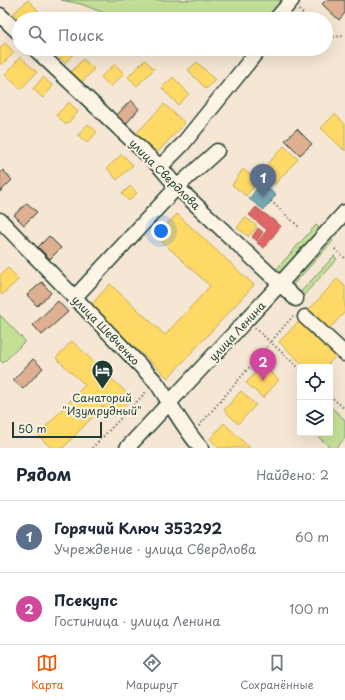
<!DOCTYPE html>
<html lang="ru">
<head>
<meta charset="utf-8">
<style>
  body { margin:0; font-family:"Playpen Sans",sans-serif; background:#f6f6f7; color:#1f2937 }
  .controls { position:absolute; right:12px; bottom:12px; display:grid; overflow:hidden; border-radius:4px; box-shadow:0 4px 16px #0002 }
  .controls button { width:36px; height:36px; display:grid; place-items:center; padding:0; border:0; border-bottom:1px solid #e0e1e3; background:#fff; color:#1f2937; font:20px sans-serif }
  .scale { position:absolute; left:12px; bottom:10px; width:90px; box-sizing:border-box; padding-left:4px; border:2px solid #1f3d34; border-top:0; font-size:11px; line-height:14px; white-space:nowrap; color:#1f3d34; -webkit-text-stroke:3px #fcf5e5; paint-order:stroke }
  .you { position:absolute; left:161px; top:231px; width:14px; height:14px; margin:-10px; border:3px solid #fff; border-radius:50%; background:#1a73e8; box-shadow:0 0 0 6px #1a73e833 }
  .badge { display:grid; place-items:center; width:26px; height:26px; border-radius:50%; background:#ea580c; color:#fff; font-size:13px; font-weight:700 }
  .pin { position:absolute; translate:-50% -33px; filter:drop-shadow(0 1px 2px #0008) }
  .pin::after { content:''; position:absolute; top:21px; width:14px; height:12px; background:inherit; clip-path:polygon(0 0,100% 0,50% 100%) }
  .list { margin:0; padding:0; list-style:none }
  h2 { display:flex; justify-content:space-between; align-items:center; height:52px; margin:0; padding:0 16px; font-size:17px }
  h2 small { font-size:13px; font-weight:400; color:#747a83 }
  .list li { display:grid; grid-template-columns:26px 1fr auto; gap:12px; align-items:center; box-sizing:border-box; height:72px; padding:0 16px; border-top:1px solid #e0e1e3 }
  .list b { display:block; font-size:15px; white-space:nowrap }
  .list p { margin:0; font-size:13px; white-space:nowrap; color:#747a83 }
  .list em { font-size:13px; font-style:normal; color:#747a83 }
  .icon { flex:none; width:22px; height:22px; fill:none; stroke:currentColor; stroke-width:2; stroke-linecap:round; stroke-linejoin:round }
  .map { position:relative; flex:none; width:345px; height:448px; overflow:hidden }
  .search { position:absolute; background:#fff; box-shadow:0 4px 16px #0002; left:12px; right:12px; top:12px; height:44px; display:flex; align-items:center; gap:10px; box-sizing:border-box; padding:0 14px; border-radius:22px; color:#747a83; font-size:15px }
  .sheet { height:196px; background:#fff }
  nav { display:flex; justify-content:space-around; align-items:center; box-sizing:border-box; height:56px; border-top:1px solid #e0e1e3; background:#fff; font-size:11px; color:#747a83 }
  nav a { display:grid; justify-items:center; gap:2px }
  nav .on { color:#ea580c }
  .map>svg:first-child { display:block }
  .green { fill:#c4e097; stroke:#728e66 }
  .homes { fill:#ffd966; stroke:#bcaa57 }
  .shops { fill:#e06666; stroke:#a65a57 }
  .public { fill:#76a5af; stroke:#5c868a }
  .building { fill:#dfaf91; stroke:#1f3d34 }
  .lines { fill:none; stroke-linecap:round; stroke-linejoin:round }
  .minor-casing { stroke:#1f3d34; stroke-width:17 }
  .path { stroke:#1f3d34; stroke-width:2; stroke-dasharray:1 3; stroke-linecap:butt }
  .minor { stroke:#fcf5e5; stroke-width:14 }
  .labels { text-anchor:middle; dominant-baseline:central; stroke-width:4; stroke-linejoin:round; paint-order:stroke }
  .street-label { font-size:11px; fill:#1f3d34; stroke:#fcf5e5 }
  .poi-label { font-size:11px; fill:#1f3d34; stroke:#fcf5e5 }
</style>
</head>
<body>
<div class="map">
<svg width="345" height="448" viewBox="0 0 345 448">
  <rect width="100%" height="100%" fill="#f6e7d4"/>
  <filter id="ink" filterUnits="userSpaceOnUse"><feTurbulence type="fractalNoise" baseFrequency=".025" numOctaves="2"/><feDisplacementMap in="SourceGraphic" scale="8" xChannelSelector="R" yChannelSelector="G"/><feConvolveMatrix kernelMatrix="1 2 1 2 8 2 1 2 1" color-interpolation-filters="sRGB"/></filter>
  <g filter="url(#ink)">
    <g class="green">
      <polygon points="61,0 292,0 276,19 120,19 81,4"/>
      <polygon points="316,225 321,230 278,278 273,273"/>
      <polygon points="328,236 333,241 288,290 283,285"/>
      <polygon points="334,256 337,259 300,299 297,296"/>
      <polygon points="0,315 25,341 3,363 0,360"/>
      <polygon points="330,406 345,420 345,438 336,448 331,448 314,433 330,433"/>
    </g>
    <g class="homes">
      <polygon points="28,0 46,19 19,19 19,20 13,14"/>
      <polygon points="5,43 14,52 2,65 0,63 0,48"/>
      <polygon points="56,49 68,49 73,54 65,63 53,52"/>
      <polygon points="20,57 37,72 21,89 5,75"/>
      <polygon points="83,59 94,69 82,82 71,72"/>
      <polygon points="145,60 154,69 137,86 128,77"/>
      <polygon points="197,62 215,80 206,89 188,70"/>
      <polygon points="115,64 124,74 110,87 101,77"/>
      <polygon points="43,77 53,86 43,98 33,89"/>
      <polygon points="173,77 189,94 178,105 162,88"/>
      <polygon points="69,102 78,112 66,125 56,115"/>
      <polygon points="164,104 185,123 155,155 134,136"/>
      <polygon points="335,114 345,124 345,151 321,128"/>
      <polygon points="88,124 97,132 87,143 78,135"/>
      <polygon points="284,146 298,159 275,184 261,171"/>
      <polygon points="122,154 133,165 117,180 107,168"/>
      <polygon points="243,169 258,181 246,196 232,185"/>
      <polygon points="130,186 137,193 129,201 122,194"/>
      <polygon points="177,214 254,285 168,378 90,306 110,284 165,335 210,286 156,236"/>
      <polygon points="245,217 257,226 250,235 248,236 237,228"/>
      <polygon points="8,268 19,279 2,295 0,293 0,275"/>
      <polygon points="337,279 345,286 345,312 327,331 307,312"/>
      <polygon points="299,321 336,356 325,367 305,367 279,342"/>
      <polygon points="72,341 132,398 114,417 103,406 63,448 51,448 38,435 85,385 56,358"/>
      <polygon points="263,365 279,380 263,398 246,383"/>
      <polygon points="241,391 256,405 238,424 224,410"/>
      <polygon points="224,423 250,448 219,448 210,439"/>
    </g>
    <g class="shops">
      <polygon points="256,207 281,226 264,248 257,243 267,230 249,215"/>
      <polygon points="258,228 263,232 257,241 252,237"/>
    </g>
    <polygon class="public" points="261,183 276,195 264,210 249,199"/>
    <g class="building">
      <polygon points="326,0 345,0 345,13 339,20 322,4"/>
      <polygon points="131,100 139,109 125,125 116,116"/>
      <polygon points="297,129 312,144 300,155 285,140"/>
      <polygon points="3,170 12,180 0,192 0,173"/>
      <polygon points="27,203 37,212 24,225 14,215"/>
      <polygon points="49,236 61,248 50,259 38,247"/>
      <polygon points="42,282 51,293 37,306 27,295"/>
      <polygon points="58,301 68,312 42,335 33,325"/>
      <polygon points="33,359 43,368 23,389 13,380"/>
    </g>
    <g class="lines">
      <defs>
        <g id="minor">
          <polyline points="0,15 19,33"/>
          <polyline points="276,19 292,0"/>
          <polyline points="35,49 160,167 177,187 296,299"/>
          <polyline points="160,167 182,145 256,53 258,49"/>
          <path d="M0 220 156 382C171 404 183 428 201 448"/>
          <polyline points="75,297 177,187 217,151"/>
          <polyline points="305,317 345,354"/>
          <polyline points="127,448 280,284 345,212"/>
        </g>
      </defs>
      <use href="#minor" class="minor-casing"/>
      <g class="path">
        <polyline points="299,10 309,19"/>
        <polyline points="326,35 329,37 345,36"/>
        <polyline points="271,201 299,227"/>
        <polyline points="335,249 345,258"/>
        <polyline points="255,328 300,369"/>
        <polyline points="330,396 345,409"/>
        <polyline points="199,426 293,316"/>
        <polyline points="92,448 147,391"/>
      </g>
      <use href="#minor" class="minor"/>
    </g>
  </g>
  <defs>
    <symbol id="hotel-pin" viewBox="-11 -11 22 30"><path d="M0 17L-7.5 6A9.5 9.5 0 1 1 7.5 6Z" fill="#1f3d34" stroke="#fcf5e5"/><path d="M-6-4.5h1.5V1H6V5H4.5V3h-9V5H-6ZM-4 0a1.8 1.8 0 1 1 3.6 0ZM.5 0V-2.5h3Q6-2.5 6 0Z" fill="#fff"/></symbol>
  </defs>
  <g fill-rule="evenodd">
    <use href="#hotel-pin" x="90" y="358" width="25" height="34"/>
  </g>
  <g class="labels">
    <g class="street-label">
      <text transform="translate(165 174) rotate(45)">улица Свердлова</text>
      <text transform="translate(106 330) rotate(46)">улица Шевченко</text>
      <text transform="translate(237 331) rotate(-47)">улица Ленина</text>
    </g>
    <g class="poi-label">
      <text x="102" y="397">Санаторий<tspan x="102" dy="13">"Изумрудный"</tspan></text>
    </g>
  </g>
</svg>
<div class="controls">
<button><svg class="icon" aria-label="locate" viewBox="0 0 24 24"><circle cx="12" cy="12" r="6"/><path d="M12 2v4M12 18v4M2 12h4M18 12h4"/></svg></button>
<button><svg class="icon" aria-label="layers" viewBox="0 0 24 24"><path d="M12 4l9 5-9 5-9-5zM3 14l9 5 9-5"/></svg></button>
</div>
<div class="scale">50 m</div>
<div class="you"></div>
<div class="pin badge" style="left:263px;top:197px;background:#5c6f8a">1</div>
<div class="pin badge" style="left:263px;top:381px;background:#d1479c">2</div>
<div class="search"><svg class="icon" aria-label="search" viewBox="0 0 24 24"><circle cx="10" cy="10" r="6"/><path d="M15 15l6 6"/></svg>Поиск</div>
</div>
<section class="sheet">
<h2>Рядом<small>Найдено: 2</small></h2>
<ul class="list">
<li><span class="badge" style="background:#5c6f8a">1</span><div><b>Горячий Ключ 353292</b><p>Учреждение · улица Свердлова</p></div><em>60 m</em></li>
<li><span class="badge" style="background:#d1479c">2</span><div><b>Псекупс</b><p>Гостиница · улица Ленина</p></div><em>100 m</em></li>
</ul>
</section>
<nav>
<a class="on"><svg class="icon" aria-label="map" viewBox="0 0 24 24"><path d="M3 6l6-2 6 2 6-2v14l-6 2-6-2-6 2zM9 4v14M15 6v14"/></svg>Карта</a>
<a><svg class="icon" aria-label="directions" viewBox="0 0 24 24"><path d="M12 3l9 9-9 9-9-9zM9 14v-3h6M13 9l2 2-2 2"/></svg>Маршрут</a>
<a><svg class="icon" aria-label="saved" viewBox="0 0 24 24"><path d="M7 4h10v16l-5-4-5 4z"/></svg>Сохранённые</a>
</nav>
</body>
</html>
